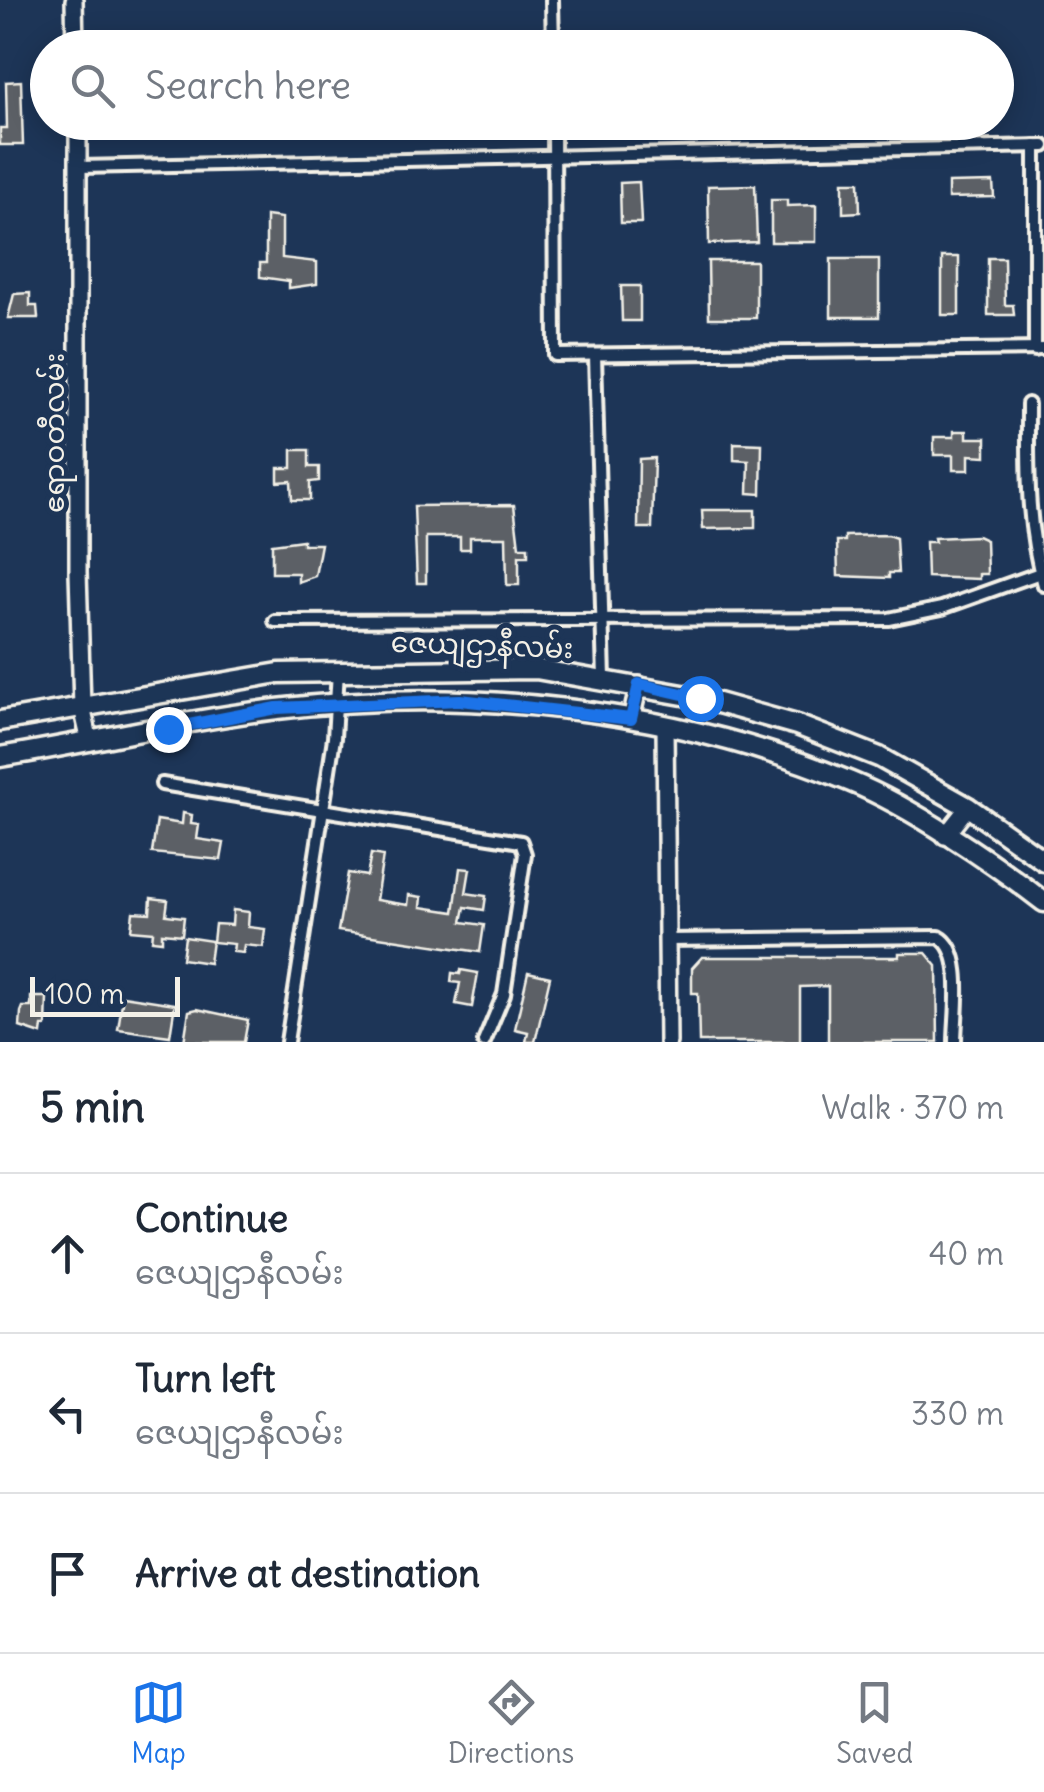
<!DOCTYPE html>
<html lang="en">
<head>
<meta charset="utf-8">
<style>
  body { margin:0; font-family:Delius,"Noto Sans Myanmar",sans-serif; background:#f2f2f3; color:#1f2937 }
  .scale { position:absolute; left:30px; bottom:25px; width:150px; box-sizing:border-box; padding-left:10px; border:5px solid #f4f1e8; border-top:0; font-size:28px; line-height:35px; white-space:nowrap; color:#f4f1e8; -webkit-text-stroke:8px #1d3557; paint-order:stroke }
  .stop { position:absolute; width:30px; height:30px; margin:-22px; border:8px solid #1a73e8; border-radius:50%; background:#fff }
  .stop.end { background:#1a73e8; border-color:#fff; box-shadow:0 2px 10px #0008 }
  .list { margin:0; padding:0; list-style:none }
  h2 { display:flex; justify-content:space-between; align-items:center; height:130px; margin:0; padding:0 40px; font-size:42px }
  h2 small { font-size:32px; font-weight:400; color:#747a83 }
  .list li { display:grid; grid-template-columns:65px 1fr auto; gap:30px; align-items:center; box-sizing:border-box; height:160px; padding:0 40px; border-top:2px solid #e0e1e3 }
  .list b { display:block; font-size:38px; white-space:nowrap }
  .list p { margin:0; font-size:32px; white-space:nowrap; color:#747a83 }
  .list em { font-size:32px; font-style:normal; color:#747a83 }
  .icon { flex:none; width:55px; height:55px; fill:none; stroke:currentColor; stroke-width:2; stroke-linecap:round; stroke-linejoin:round }
  .map { position:relative; flex:none; width:1044px; height:1042px; overflow:hidden }
  .search { position:absolute; background:#fff; box-shadow:0 5px 25px #0003; left:30px; right:30px; top:30px; height:110px; display:flex; align-items:center; gap:25px; box-sizing:border-box; padding:0 35px; border-radius:55px; color:#747a83; font-size:38px }
  .sheet { height:610px; background:#fff }
  nav { display:flex; justify-content:space-around; align-items:center; box-sizing:border-box; height:140px; border-top:2px solid #e0e1e3; background:#fff; font-size:28px; color:#747a83 }
  nav a { display:grid; justify-items:center; gap:5px }
  nav .on { color:#1a73e8 }
  .map>svg:first-child { display:block }
  .building { fill:#5b6066; stroke:#f4f1e8; stroke-width:2.5 }
  .lines { fill:none; stroke-linecap:round; stroke-linejoin:round }
  .street-casing { stroke:#f4f1e8; stroke-width:18 }
  .secondary-casing { stroke:#f4f1e8; stroke-width:22 }
  .primary-casing { stroke:#f4f1e8; stroke-width:25 }
  .street { stroke:#1d3557; stroke-width:10 }
  .secondary { stroke:#1d3557; stroke-width:15 }
  .primary { stroke:#1d3557; stroke-width:18 }
  .route { stroke:#1a73e8; stroke-width:12 }
  .labels { text-anchor:middle; dominant-baseline:central; stroke-width:10; stroke-linejoin:round; paint-order:stroke }
  .street-label { font-size:28px; fill:#f4f1e8; stroke:#1d3557 }
</style>
</head>
<body>
<div class="map">
<svg width="1044" height="1042" viewBox="0 0 1044 1042">
  <rect width="100%" height="100%" fill="#1d3557"/>
  <filter id="ink" filterUnits="userSpaceOnUse"><feTurbulence type="fractalNoise" baseFrequency=".01" numOctaves="2"/><feDisplacementMap in="SourceGraphic" scale="20" xChannelSelector="R" yChannelSelector="G"/><feConvolveMatrix kernelMatrix="1 2 1 2 8 2 1 2 1" color-interpolation-filters="sRGB"/></filter>
  <g filter="url(#ink)">
    <g class="building">
      <polygon points="21,81 23,145 0,145 0,128 7,128 6,82"/>
      <polygon points="639,182 641,223 621,223 620,183"/>
      <polygon points="843,182 859,182 860,212 843,213"/>
      <polygon points="993,182 994,197 948,198 948,183"/>
      <polygon points="755,185 757,242 709,244 708,186"/>
      <polygon points="771,200 787,200 787,206 816,205 816,242 771,242"/>
      <polygon points="266,216 282,218 282,258 317,262 317,284 289,288 289,281 260,277 260,263 266,263"/>
      <rect x="942" y="257" width="17" height="58"/>
      <polygon points="988,258 1004,258 1005,305 1013,305 1014,315 988,315"/>
      <rect x="831" y="259" width="48" height="58"/>
      <polygon points="708,261 756,261 756,318 709,318"/>
      <polygon points="621,286 640,286 640,321 622,321"/>
      <polygon points="30,293 30,306 37,306 38,318 8,318 14,294"/>
      <polygon points="954,431 967,431 967,438 986,438 986,456 969,455 969,470 953,470 953,455 934,455 934,437 954,437"/>
      <polygon points="734,443 762,444 761,494 748,493 749,461 734,460"/>
      <polygon points="292,450 309,450 309,467 319,467 319,481 310,482 310,500 292,500 291,481 278,482 278,468 292,468"/>
      <polygon points="654,458 652,528 638,528 639,459"/>
      <polygon points="514,505 519,547 528,547 528,556 519,556 519,585 507,585 506,537 470,537 470,549 460,549 460,537 426,537 426,583 417,583 414,506"/>
      <polygon points="702,510 755,510 755,528 703,529"/>
      <polygon points="888,535 896,538 898,573 889,573 889,578 838,576 837,541 845,541 845,536"/>
      <polygon points="977,536 986,540 987,574 979,574 979,579 927,577 926,542 935,542 934,538"/>
      <polygon points="303,540 303,544 321,544 315,576 298,582 298,573 272,573 272,544"/>
      <polygon points="183,813 192,815 191,824 199,825 197,839 224,843 221,860 152,853 157,820 182,824"/>
      <polygon points="371,854 383,856 376,900 408,905 409,895 422,897 421,907 454,912 460,868 470,869 466,893 486,896 484,910 465,907 462,922 484,925 480,952 338,931 348,873 367,876"/>
      <polygon points="151,898 168,900 166,915 184,917 182,935 162,933 162,941 152,940 153,932 131,930 133,912 150,913"/>
      <polygon points="233,910 249,912 248,927 265,929 263,947 244,945 243,953 233,952 234,944 213,942 215,924 232,925"/>
      <polygon points="185,937 212,941 209,963 182,959"/>
      <polygon points="899,953 926,953 937,966 938,1042 828,1042 828,986 800,987 800,1042 699,1042 698,993 692,993 692,968 702,957 899,957"/>
      <polygon points="461,970 478,973 472,1007 456,1004 460,983 451,982 452,973 460,974"/>
      <polygon points="528,972 550,977 535,1042 526,1042 528,1032 515,1029"/>
      <polygon points="123,996 175,1004 170,1036 118,1029"/>
      <polygon points="31,997 47,997 46,1026 42,1026 41,1034 20,1027 21,1012 23,1007 31,1007"/>
      <polygon points="197,1009 248,1020 244,1042 184,1042 189,1011"/>
    </g>
    <g class="lines">
      <defs>
        <g id="street">
          <polyline points="552,0 553,48"/>
          <polyline points="554,122 555,355 1044,349"/>
          <polyline points="1035,146 1035,350"/>
          <polyline points="80,167 1044,146"/>
          <polyline points="595,355 604,679"/>
          <path d="M1028 404C1028 467 1026 525 1044 585"/>
          <polyline points="275,621 889,619 942,608 1040,573"/>
          <polyline points="162,784 521,842 525,854 504,994 484,1042"/>
          <path d="M666 940 939 937C966 951 955 1014 955 1042"/>
          <polyline points="287,1042 334,738 338,671"/>
        </g>
        <g id="secondary">
          <polyline points="74,0 75,48"/>
          <polyline points="78,122 78,572 82,707 90,742"/>
          <polyline points="631,719 639,685"/>
          <polyline points="665,726 668,1042"/>
          <polyline points="945,836 968,807"/>
        </g>
        <g id="primary">
          <polyline points="0,721 279,673 536,669 700,698 797,725 879,757 968,807 1044,861"/>
          <path d="M0 757C92 742 184 720 277 709 467 686 673 708 851 782 910 806 994 863 1044 902"/>
        </g>
      </defs>
      <use href="#street" class="street-casing"/>
      <use href="#secondary" class="secondary-casing"/>
      <use href="#primary" class="primary-casing"/>
      <use href="#street" class="street"/>
      <use href="#secondary" class="secondary"/>
      <use href="#primary" class="primary"/>
    </g>
  </g>
  <g class="lines" filter="url(#ink)">
    <polyline class="route" points="168,729 277,708 460,700 631,719 639,684 700,698"/>
  </g>
  <g class="labels">
    <g class="street-label">
      <text transform="translate(54 433) rotate(-90)">ဧရာဝတီလမ်း</text>
      <text transform="translate(482 645) rotate(2)">ဇေယျဌာနီလမ်း</text>
    </g>
  </g>
</svg>
<div class="scale">100 m</div>
<div class="stop" style="left:700px;top:698px"></div>
<div class="stop end" style="left:168px;top:729px"></div>
<div class="search"><svg class="icon" aria-label="search" viewBox="0 0 24 24"><circle cx="10" cy="10" r="6"/><path d="M15 15l6 6"/></svg>Search here</div>
</div>
<section class="sheet">
<h2>5 min<small>Walk · 370 m</small></h2>
<ul class="list">
<li><svg class="icon" aria-label="ahead" viewBox="0 0 24 24"><path d="M12 20V5M6 11l6-6 6 6"/></svg><div><b>Continue</b><p>ဇေယျဌာနီလမ်း</p></div><em>40 m</em></li>
<li><svg class="icon" aria-label="left" viewBox="0 0 24 24"><path d="M17 20v-9H6M10 6l-5 5 5 5"/></svg><div><b>Turn left</b><p>ဇေယျဌာနီလမ်း</p></div><em>330 m</em></li>
<li><svg class="icon" aria-label="arrive" viewBox="0 0 24 24"><path d="M6 21V4h12l-3 4 3 4H6"/></svg><div><b>Arrive at destination</b></div></li>
</ul>
</section>
<nav>
<a class="on"><svg class="icon" aria-label="map" viewBox="0 0 24 24"><path d="M3 6l6-2 6 2 6-2v14l-6 2-6-2-6 2zM9 4v14M15 6v14"/></svg>Map</a>
<a><svg class="icon" aria-label="directions" viewBox="0 0 24 24"><path d="M12 3l9 9-9 9-9-9zM9 14v-3h6M13 9l2 2-2 2"/></svg>Directions</a>
<a><svg class="icon" aria-label="saved" viewBox="0 0 24 24"><path d="M7 4h10v16l-5-4-5 4z"/></svg>Saved</a>
</nav>
</body>
</html>
